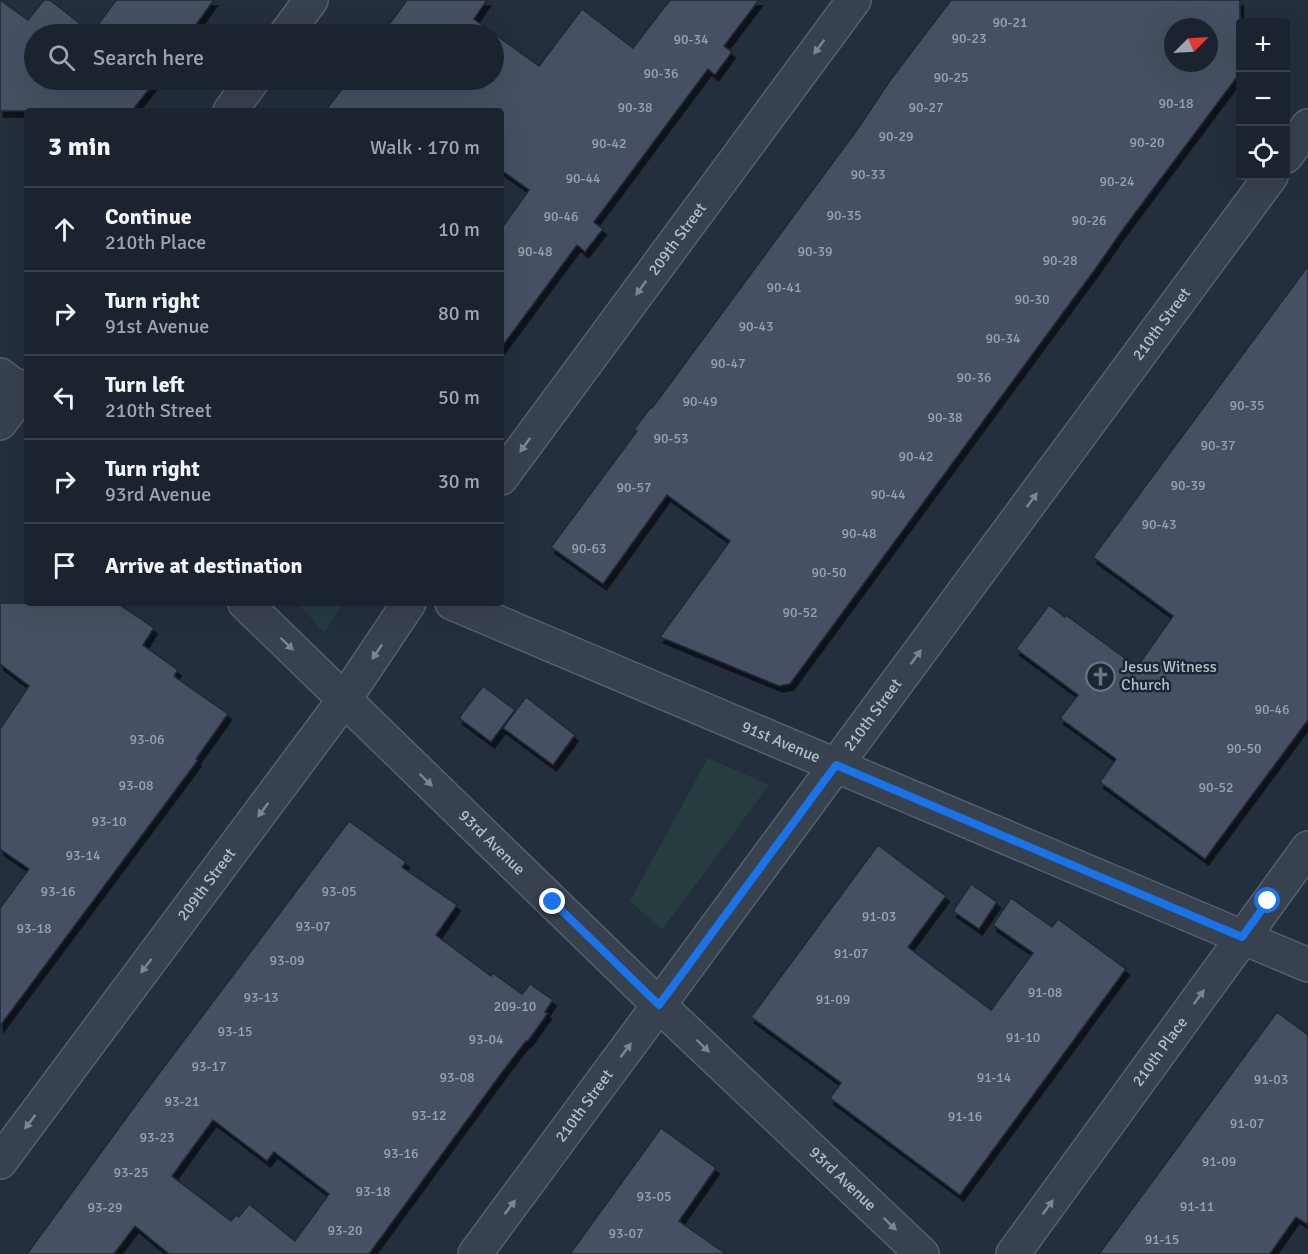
<!DOCTYPE html>
<html lang="en">
<head>
<meta charset="utf-8">
<style>
  body { margin:0; font-family:Signika,sans-serif; background:#282f3a; color:#f1f3f6 }
  .controls { position:absolute; right:18px; top:18px; display:grid; overflow:hidden; border-radius:6px; box-shadow:0 6px 24px #0002 }
  .controls button { width:54px; height:54px; display:grid; place-items:center; padding:0; border:0; border-bottom:2px solid #39404a; background:#1b232e; color:#f1f3f6; font:30px sans-serif }
  .compass { position:absolute; left:1164px; top:18px; width:54px; height:54px; border-radius:50%; background:#1b232e; box-shadow:0 6px 24px #0002; rotate:66deg }
  .stop { position:absolute; width:18px; height:18px; margin:-14px; border:4px solid #1a73e8; border-radius:50%; background:#fff }
  .stop.end { background:#1a73e8; border-color:#fff; box-shadow:0 2px 6px #0008 }
  .list { margin:0; padding:0; list-style:none }
  h2 { display:flex; justify-content:space-between; align-items:center; height:78px; margin:0; padding:0 24px; font-size:26px }
  h2 small { font-size:20px; font-weight:400; color:#a0a4aa }
  .list li { display:grid; grid-template-columns:39px 1fr auto; gap:18px; align-items:center; box-sizing:border-box; height:84px; padding:0 24px; border-top:2px solid #39404a }
  .list b { display:block; font-size:22px; white-space:nowrap }
  .list p { margin:0; font-size:20px; white-space:nowrap; color:#a0a4aa }
  .list em { font-size:20px; font-style:normal; color:#a0a4aa }
  .icon { flex:none; width:33px; height:33px; fill:none; stroke:currentColor; stroke-width:2; stroke-linecap:round; stroke-linejoin:round }
  .map { position:relative; flex:none; width:1308px; height:1254px; overflow:hidden }
  .search { position:absolute; background:#1b232e; box-shadow:0 6px 24px #0002; left:24px; top:24px; width:480px; height:66px; display:flex; align-items:center; gap:15px; box-sizing:border-box; padding:0 21px; border-radius:33px; color:#a0a4aa; font-size:22px }
  .panel { position:absolute; background:#1b232e; box-shadow:0 6px 24px #0002; left:24px; top:108px; width:480px; height:498px; border-radius:6px }
  .map>svg:first-child { display:block }
  .green { fill:#263c3f }
  .building { fill:#455162; stroke:#1f2835; stroke-width:1.5; fill-rule:evenodd; filter:url(#shadow) }
  .lines { fill:none; stroke-linecap:round; stroke-linejoin:round }
  .street-casing { stroke:#565f6c; stroke-width:36 }
  .street { stroke:#38414e; stroke-width:33 }
  .oneway { fill:#7c8592 }
  .route { stroke:#1a73e8; stroke-width:8 }
  .labels { text-anchor:middle; dominant-baseline:central; stroke-width:5; stroke-linejoin:round; paint-order:stroke }
  .number-label { font-size:14px; fill:#98a1af }
  .street-label { font-size:16px; fill:#b4bcc9; stroke:#1d2633 }
  .poi-label { font-size:16px; fill:#b4bcc9; stroke:#1d2633; text-anchor:start }
</style>
</head>
<body>
<div class="map">
<svg width="1308" height="1254" viewBox="0 0 1308 1254">
  <defs>
    <filter id="shadow"><feDropShadow dx="3.5" dy="6" stdDeviation="0" flood-color="#0009"/></filter>
  </defs>
  <rect width="100%" height="100%" fill="#242f3e"/>
  <g class="green">
    <polygon points="297,603 344,603 324,632"/>
    <polygon points="708,758 769,785 662,930 630,901"/>
  </g>
  <g class="building">
    <polygon points="0,0 28,20 44,0 50,0 92,33 116,0 214,0 189,34 34,34 34,80 156,80 132,111 0,111"/>
    <polygon points="407,0 487,0 474,19 539,66 582,9 633,48 670,0 759,0 724,46 732,52 715,75 708,69 594,222 603,229 585,252 577,245 501,348 501,229 529,190 501,170 501,111 325,111 349,80 494,80 494,34 382,34"/>
    <path d="M951 0H1240V73L1124 228 1096 268 790 684 779 686 660 637 730 541 667 495 603 584 551 547 637 431 634 429 651 407 652 408 859 127 891 79ZM1173 27H1209V63H1173Z"/>
    <polygon points="1308,266 1308,720 1205,859 1100,782 1116,759 1060,718 1078,695 1016,649 1049,605 1065,617 1066,615 1137,667 1173,616 1093,557"/>
    <polygon points="0,603 117,603 154,628 143,645 178,670 174,676 228,714 196,759 198,760 0,1026 0,908 29,869 0,849 0,729 29,686 0,664"/>
    <polygon points="483,686 515,710 491,742 459,718"/>
    <polygon points="526,697 575,735 553,765 503,728"/>
    <path d="M349 821 406 862 402 867 457 905 436 935 491 976 493 973 522 994 530 984 553 1000 545 1012 548 1013 528 1041H526L503 1071 369 1254H169L135 1226 114 1254H27L145 1092ZM213 1120 267 1161 274 1152 329 1194 295 1241 249 1204 239 1217 236 1215 231 1221 172 1176Z"/>
    <polygon points="878,845 946,896 908,947 991,1010 1033,953 993,925 1011,898 1052,927 1058,919 1126,969 960,1195 830,1098 841,1083 751,1017"/>
    <polygon points="971,884 997,902 979,929 953,911"/>
    <polygon points="1277,1012 1308,1035 1308,1225 1296,1217 1270,1254 1099,1254"/>
    <polygon points="661,1128 716,1168 679,1221 726,1254 570,1254"/>
  </g>
  <g class="lines">
    <defs>
      <g id="street">
        <polyline points="286,34 311,0"/>
        <polyline points="230,111 253,80"/>
        <polyline points="1286,156 1308,126"/>
        <polyline points="0,375 27,395"/>
        <polyline points="0,423 27,386"/>
        <path id="s1" d="M501 478 854 0"/>
        <path id="s2" d="M245 603 659 1005 922 1254"/>
        <path id="s3" d="M452 603 1308 965"/>
        <path id="s4" d="M0 1162 344 700 409 603"/>
        <path id="s5" d="M475 1254 1271 176"/>
        <path id="s6" d="M1013 1254 1308 848"/>
      </g>
    </defs>
    <use href="#street" class="street-casing"/>
    <use href="#street" class="street"/>
  </g>
  <defs><path id="oneway-solid" d="M-6-.8H1V-3.2L6.5 0L1 3.2V.8H-6Z" transform="scale(1.5)"/></defs>
  <g class="oneway">
    <use href="#oneway-solid" transform="translate(819 47) rotate(126)"/>
    <use href="#oneway-solid" transform="translate(641 288) rotate(126)"/>
    <use href="#oneway-solid" transform="translate(525 445) rotate(126)"/>
    <use href="#oneway-solid" transform="translate(1032 500) rotate(-54)"/>
    <use href="#oneway-solid" transform="translate(287 644) rotate(44)"/>
    <use href="#oneway-solid" transform="translate(377 652) rotate(124)"/>
    <use href="#oneway-solid" transform="translate(916 657) rotate(-54)"/>
    <use href="#oneway-solid" transform="translate(426 780) rotate(44)"/>
    <use href="#oneway-solid" transform="translate(263 810) rotate(127)"/>
    <use href="#oneway-solid" transform="translate(146 966) rotate(127)"/>
    <use href="#oneway-solid" transform="translate(1199 997) rotate(-54)"/>
    <use href="#oneway-solid" transform="translate(703 1046) rotate(44)"/>
    <use href="#oneway-solid" transform="translate(626 1050) rotate(-53)"/>
    <use href="#oneway-solid" transform="translate(30 1122) rotate(127)"/>
    <use href="#oneway-solid" transform="translate(510 1207) rotate(-53)"/>
    <use href="#oneway-solid" transform="translate(1048 1207) rotate(-54)"/>
    <use href="#oneway-solid" transform="translate(890 1224) rotate(44)"/>
  </g>
  <g class="lines">
    <polyline class="route" points="553,902 659,1005 836,765 1242,937 1268,901"/>
  </g>
  <defs>
    <symbol id="church-ring" viewBox="-11 -11 22 22"><circle r="9.5" fill="#1d2633" stroke="#6b7280" stroke-width="1.5"/><path d="M-1.2-6h2.4v3.5h3.3v2.4h-3.3V6h-2.4V-.1h-3.3v-2.4h3.3Z" fill="#6b7280"/></symbol>
  </defs>
  <g fill-rule="evenodd">
    <use href="#church-ring" x="1084" y="660" width="33" height="33"/>
  </g>
  <g class="labels">
    <g class="number-label">
      <text x="1010" y="22">90-21</text>
      <text x="969" y="38">90-23</text>
      <text x="691" y="39">90-34</text>
      <text x="661" y="73">90-36</text>
      <text x="951" y="77">90-25</text>
      <text x="1176" y="103">90-18</text>
      <text x="635" y="107">90-38</text>
      <text x="926" y="107">90-27</text>
      <text x="896" y="136">90-29</text>
      <text x="1147" y="142">90-20</text>
      <text x="609" y="143">90-42</text>
      <text x="868" y="174">90-33</text>
      <text x="583" y="178">90-44</text>
      <text x="1117" y="181">90-24</text>
      <text x="844" y="215">90-35</text>
      <text x="561" y="216">90-46</text>
      <text x="1089" y="220">90-26</text>
      <text x="535" y="251">90-48</text>
      <text x="815" y="251">90-39</text>
      <text x="1060" y="260">90-28</text>
      <text x="784" y="287">90-41</text>
      <text x="1032" y="299">90-30</text>
      <text x="756" y="326">90-43</text>
      <text x="1003" y="338">90-34</text>
      <text x="728" y="363">90-47</text>
      <text x="974" y="377">90-36</text>
      <text x="700" y="401">90-49</text>
      <text x="1247" y="405">90-35</text>
      <text x="945" y="417">90-38</text>
      <text x="671" y="438">90-53</text>
      <text x="1218" y="445">90-37</text>
      <text x="916" y="456">90-42</text>
      <text x="1188" y="485">90-39</text>
      <text x="634" y="487">90-57</text>
      <text x="888" y="494">90-44</text>
      <text x="1159" y="524">90-43</text>
      <text x="859" y="533">90-48</text>
      <text x="589" y="548">90-63</text>
      <text x="829" y="572">90-50</text>
      <text x="800" y="612">90-52</text>
      <text x="1272" y="709">90-46</text>
      <text x="147" y="739">93-06</text>
      <text x="1244" y="748">90-50</text>
      <text x="136" y="785">93-08</text>
      <text x="1216" y="787">90-52</text>
      <text x="109" y="821">93-10</text>
      <text x="83" y="855">93-14</text>
      <text x="58" y="891">93-16</text>
      <text x="339" y="891">93-05</text>
      <text x="879" y="916">91-03</text>
      <text x="313" y="926">93-07</text>
      <text x="34" y="928">93-18</text>
      <text x="851" y="953">91-07</text>
      <text x="287" y="960">93-09</text>
      <text x="1045" y="992">91-08</text>
      <text x="261" y="997">93-13</text>
      <text x="833" y="999">91-09</text>
      <text x="515" y="1006">209-10</text>
      <text x="235" y="1031">93-15</text>
      <text x="1023" y="1037">91-10</text>
      <text x="486" y="1039">93-04</text>
      <text x="209" y="1066">93-17</text>
      <text x="457" y="1077">93-08</text>
      <text x="994" y="1077">91-14</text>
      <text x="1271" y="1079">91-03</text>
      <text x="182" y="1101">93-21</text>
      <text x="429" y="1115">93-12</text>
      <text x="965" y="1116">91-16</text>
      <text x="1247" y="1123">91-07</text>
      <text x="157" y="1137">93-23</text>
      <text x="401" y="1153">93-16</text>
      <text x="1219" y="1161">91-09</text>
      <text x="131" y="1172">93-25</text>
      <text x="373" y="1191">93-18</text>
      <text x="654" y="1196">93-05</text>
      <text x="1197" y="1206">91-11</text>
      <text x="105" y="1207">93-29</text>
      <text x="345" y="1230">93-20</text>
      <text x="626" y="1233">93-07</text>
      <text x="1162" y="1239">91-15</text>
    </g>
    <g class="street-label">
      <text stroke="none"><textPath href="#s1" startOffset="297">209th Street</textPath></text>
      <text stroke="none"><textPath href="#s5" startOffset="1156">210th Street</textPath></text>
      <text stroke="none"><textPath href="#s5" startOffset="670">210th Street</textPath></text>
      <text stroke="none"><textPath href="#s3" startOffset="357">91st Avenue</textPath></text>
      <text stroke="none"><textPath href="#s2" startOffset="344">93rd Avenue</textPath></text>
      <text stroke="none"><textPath href="#s4" startOffset="346">209th Street</textPath></text>
      <text stroke="none"><textPath href="#s6" startOffset="250">210th Place</textPath></text>
      <text stroke="none"><textPath href="#s5" startOffset="184">210th Street</textPath></text>
      <text stroke="none"><textPath href="#s2" startOffset="830">93rd Avenue</textPath></text>
    </g>
    <g class="poi-label">
      <text x="1121" y="667">Jesus Witness<tspan x="1121" dy="18">Church</tspan></text>
    </g>
  </g>
</svg>
<div class="controls">
<button>+</button>
<button>−</button>
<button><svg class="icon" aria-label="locate" viewBox="0 0 24 24"><circle cx="12" cy="12" r="6"/><path d="M12 2v4M12 18v4M2 12h4M18 12h4"/></svg></button>
</div>
<svg class="compass" viewBox="-18 -18 36 36"><path d="M0-13l5 13h-10z" fill="#e53935"/><path d="M0 13l5-13h-10z" fill="#a0a4aa"/></svg>
<div class="stop" style="left:1268px;top:901px"></div>
<div class="stop end" style="left:553px;top:902px"></div>
<div class="search"><svg class="icon" aria-label="search" viewBox="0 0 24 24"><circle cx="10" cy="10" r="6"/><path d="M15 15l6 6"/></svg>Search here</div>
<section class="panel">
<h2>3 min<small>Walk · 170 m</small></h2>
<ul class="list">
<li><svg class="icon" aria-label="ahead" viewBox="0 0 24 24"><path d="M12 20V5M6 11l6-6 6 6"/></svg><div><b>Continue</b><p>210th Place</p></div><em>10 m</em></li>
<li><svg class="icon" aria-label="right" viewBox="0 0 24 24"><path d="M7 20v-9h11M14 6l5 5-5 5"/></svg><div><b>Turn right</b><p>91st Avenue</p></div><em>80 m</em></li>
<li><svg class="icon" aria-label="left" viewBox="0 0 24 24"><path d="M17 20v-9H6M10 6l-5 5 5 5"/></svg><div><b>Turn left</b><p>210th Street</p></div><em>50 m</em></li>
<li><svg class="icon" aria-label="right" viewBox="0 0 24 24"><path d="M7 20v-9h11M14 6l5 5-5 5"/></svg><div><b>Turn right</b><p>93rd Avenue</p></div><em>30 m</em></li>
<li><svg class="icon" aria-label="arrive" viewBox="0 0 24 24"><path d="M6 21V4h12l-3 4 3 4H6"/></svg><div><b>Arrive at destination</b></div></li>
</ul>
</section>
</div>
</body>
</html>
